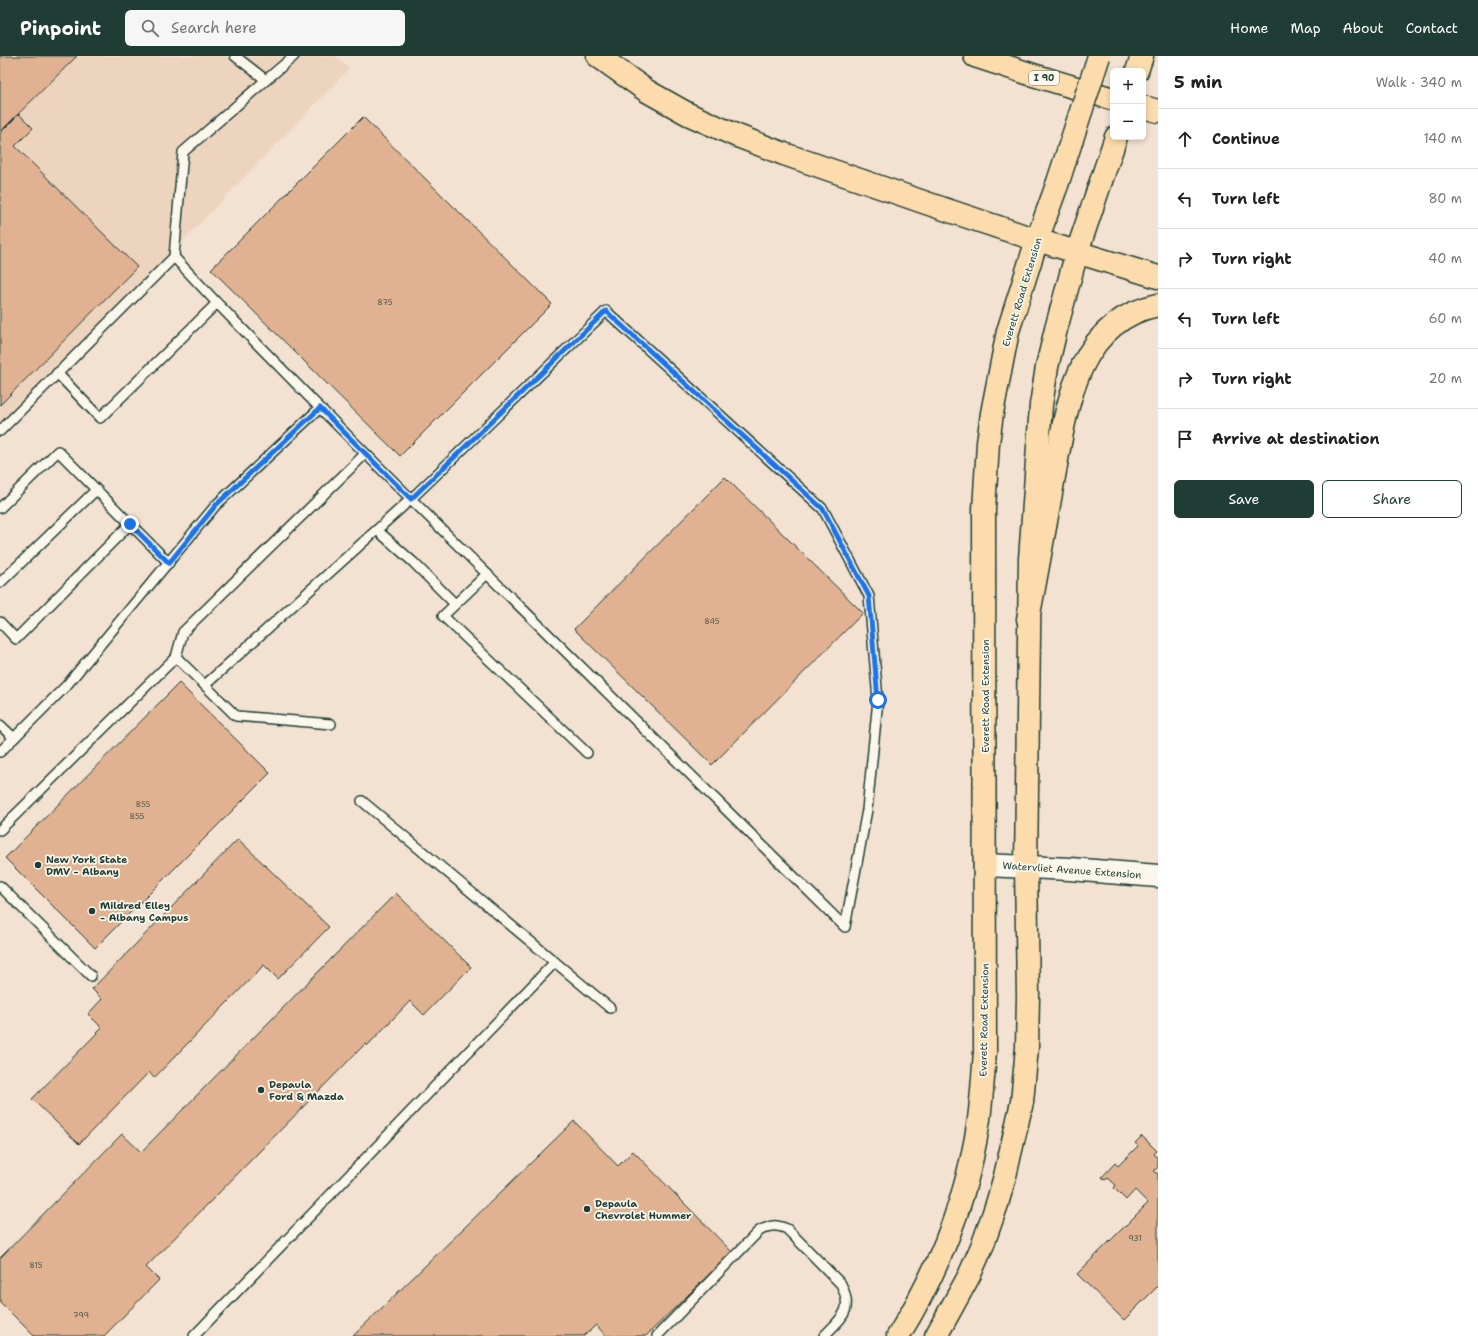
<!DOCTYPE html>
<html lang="en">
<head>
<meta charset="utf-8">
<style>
  body { margin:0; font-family:"Shantell Sans",sans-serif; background:#f6f6f6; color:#202124 }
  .controls { position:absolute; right:12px; top:12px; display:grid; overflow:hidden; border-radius:6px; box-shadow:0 2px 6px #0003 }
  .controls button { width:36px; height:36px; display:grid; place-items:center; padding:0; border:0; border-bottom:1px solid #e0e0e0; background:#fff; color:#202124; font:20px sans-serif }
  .stop { position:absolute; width:12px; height:12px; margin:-9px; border:3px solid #1a73e8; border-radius:50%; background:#fff }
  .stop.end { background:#1a73e8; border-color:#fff; box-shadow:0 1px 4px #0008 }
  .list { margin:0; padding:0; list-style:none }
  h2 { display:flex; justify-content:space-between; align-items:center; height:52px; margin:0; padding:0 16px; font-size:17px }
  h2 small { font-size:13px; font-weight:400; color:#757577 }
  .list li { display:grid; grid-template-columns:26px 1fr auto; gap:12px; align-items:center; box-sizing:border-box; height:60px; padding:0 16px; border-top:1px solid #e0e0e0 }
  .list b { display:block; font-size:15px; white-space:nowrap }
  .list em { font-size:13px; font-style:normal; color:#757577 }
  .actions { display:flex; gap:8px; padding:12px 16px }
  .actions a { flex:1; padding:9px 0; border:1px solid #1f3d34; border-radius:6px; text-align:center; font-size:14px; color:#1f3d34 }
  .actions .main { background:#1f3d34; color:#fff }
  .icon { flex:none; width:22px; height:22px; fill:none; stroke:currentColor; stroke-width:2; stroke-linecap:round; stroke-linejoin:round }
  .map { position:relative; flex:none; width:1158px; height:1280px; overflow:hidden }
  header { display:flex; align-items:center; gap:24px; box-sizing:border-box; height:56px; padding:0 20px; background:#1f3d34; color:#fff }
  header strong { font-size:19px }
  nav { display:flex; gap:22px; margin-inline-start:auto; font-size:14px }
  .search { width:280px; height:36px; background:#f6f6f6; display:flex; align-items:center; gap:10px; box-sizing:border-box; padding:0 14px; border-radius:6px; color:#757577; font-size:15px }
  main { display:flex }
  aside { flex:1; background:#fff }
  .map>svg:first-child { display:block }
  .built { fill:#edd4be }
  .building { fill:#e0b291; stroke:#1f3d34 }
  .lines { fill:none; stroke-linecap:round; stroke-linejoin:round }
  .lane-casing { stroke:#1f3d34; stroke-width:12 }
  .secondary-casing { stroke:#1f3d34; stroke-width:25 }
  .primary-casing { stroke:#1f3d34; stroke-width:25 }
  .highway-casing { stroke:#1f3d34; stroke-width:25 }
  .lane { stroke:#fbf7ec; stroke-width:9 }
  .secondary { stroke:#fbf7ec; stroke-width:22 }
  .primary { stroke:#fcdcac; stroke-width:22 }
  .highway { stroke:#fcdcac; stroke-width:22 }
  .primary-bridge-casing { stroke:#1f3d34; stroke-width:25; stroke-linecap:butt }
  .primary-bridge { stroke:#fcdcac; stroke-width:22 }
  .route { stroke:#1a73e8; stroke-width:5 }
  .poi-dot { fill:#1f3d34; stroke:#fbf7ec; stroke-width:1.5 }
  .labels { text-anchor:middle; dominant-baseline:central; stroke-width:3.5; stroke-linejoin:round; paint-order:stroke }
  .number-label { font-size:8px; fill:#4f5a4b }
  .shield { fill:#fbf7ec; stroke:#61756b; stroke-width:1 }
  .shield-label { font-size:9px; font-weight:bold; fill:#1f3d34 }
  .street-label { font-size:10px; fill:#1f3d34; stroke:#fbf7ec }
  .poi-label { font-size:10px; font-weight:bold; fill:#1f3d34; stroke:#fbf7ec; text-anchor:start }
</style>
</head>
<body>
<header>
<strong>Pinpoint</strong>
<div class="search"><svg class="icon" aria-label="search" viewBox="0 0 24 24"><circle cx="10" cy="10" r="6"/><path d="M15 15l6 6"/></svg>Search here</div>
<nav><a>Home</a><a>Map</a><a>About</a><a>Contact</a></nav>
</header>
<main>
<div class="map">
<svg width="1158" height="1280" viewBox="0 0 1158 1280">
  <rect width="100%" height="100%" fill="#f3e2d1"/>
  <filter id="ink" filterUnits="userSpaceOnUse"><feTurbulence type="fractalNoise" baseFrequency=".025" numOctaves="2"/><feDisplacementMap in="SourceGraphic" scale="8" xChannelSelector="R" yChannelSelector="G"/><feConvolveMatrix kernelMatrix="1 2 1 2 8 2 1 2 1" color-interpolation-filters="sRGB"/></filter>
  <g filter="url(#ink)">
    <polygon class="built" points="0,0 335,0 349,13 30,343 0,377"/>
    <g class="building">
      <polygon points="0,0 77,0 1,75 0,74"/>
      <polygon points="19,58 33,72 15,90 137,211 0,349 0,77"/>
      <polygon points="363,61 552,248 400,400 211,213"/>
      <polygon points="725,421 863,557 712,709 574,573"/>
      <polygon points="179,627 270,717 95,892 5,802"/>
      <polygon points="238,783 329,871 278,923 264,909 154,1022 149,1016 79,1088 32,1043 102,972 88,958 102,943 92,933"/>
      <polygon points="396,837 471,911 424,959 410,945 367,990 365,988 146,1211 159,1224 104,1280 34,1280 0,1246 0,1202 122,1078 141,1096"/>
      <polygon points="574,1065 618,1110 633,1095 732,1196 646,1280 606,1280 596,1269 584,1280 353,1280"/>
      <polygon points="1142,1080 1157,1095 1154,1098 1158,1102 1158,1111 1154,1115 1158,1118 1158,1230 1124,1264 1077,1218 1148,1147 1135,1134 1126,1144 1114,1132 1116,1129 1108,1122 1105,1124 1102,1121 1115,1107 1118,1110 1138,1090 1135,1087"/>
    </g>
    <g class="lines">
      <defs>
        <g id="lane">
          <polyline points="235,0 266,24 183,96 174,201 217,247 320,352"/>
          <polyline points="266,24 294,0"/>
          <polyline points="57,317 100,362 217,247"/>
          <polyline points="0,375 174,201"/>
          <polyline points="0,452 58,395 169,507"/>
          <polyline points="377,474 413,506 455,548"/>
          <polyline points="487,518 443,560 587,697"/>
          <polyline points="0,527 96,434"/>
          <polyline points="0,566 16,583 130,468"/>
          <polyline points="176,601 236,660 331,668"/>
          <polyline points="0,669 14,682"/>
          <polyline points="0,696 66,630 216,449 320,352 411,443 845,871 867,754 878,644 869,540 823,453 606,255 411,443 205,629"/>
          <polyline points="362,745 610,952"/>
          <polyline points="0,774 176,601 183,576 365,398"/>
          <polyline points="0,830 91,920"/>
          <polyline points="194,1280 555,906"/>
          <path d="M657 1280 759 1175C771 1169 775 1168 787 1173L841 1228C854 1255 842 1261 824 1280"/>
        </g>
        <polyline id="secondary" points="985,809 1070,813 1158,820"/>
        <g id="primary">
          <polyline points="1137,15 1142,0"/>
          <path d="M898 1280C939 1214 968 1140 979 1063 982 1041 983 1019 985 996L984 454 988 387 992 357 1008 275 1037 184 1057 129"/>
          <polyline points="936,1280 969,1220 983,1188 997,1148 1005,1120 1022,1046 1027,991 1028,940 1026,811 1030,503 1041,349 1047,311 1056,273 1077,196 1116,81"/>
        </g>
        <g id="highway">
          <polyline points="598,0 647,35 688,58 735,79 784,98 935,150 1037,184 1158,221"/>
          <polyline points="975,0 1030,18 1113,43"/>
          <polyline points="1143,51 1158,55"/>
          <path d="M1028 563C1037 517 1045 471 1053 426 1066 356 1074 266 1158 249"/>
        </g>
      </defs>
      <use href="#lane" class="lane-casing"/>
      <use href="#secondary" class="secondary-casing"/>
      <use href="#primary" class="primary-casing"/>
      <use href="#highway" class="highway-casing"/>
      <use href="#lane" class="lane"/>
      <use href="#secondary" class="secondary"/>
      <use href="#primary" class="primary"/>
      <use href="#highway" class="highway"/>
      <defs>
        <polyline id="primary-bridge" points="1057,129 1099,0"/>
      </defs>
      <use href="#primary-bridge" class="primary-bridge-casing"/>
      <use href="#primary-bridge" class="primary-bridge"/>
    </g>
  </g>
  <g class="lines" filter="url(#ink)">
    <polyline class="route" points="130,468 169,507 216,449 320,352 411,443 606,255 823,453 869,540 878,644"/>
  </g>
  <g class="poi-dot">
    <circle cx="38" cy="809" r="4"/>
    <circle cx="92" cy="855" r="4"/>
    <circle cx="261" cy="1034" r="4"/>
    <circle cx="587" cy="1153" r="4"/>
  </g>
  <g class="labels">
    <g class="number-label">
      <text x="385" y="246">875</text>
      <text x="712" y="565">845</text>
      <text x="143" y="748">855</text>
      <text x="137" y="760">855</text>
      <text x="1135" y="1182">931</text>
      <text x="36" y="1209">815</text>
      <text x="81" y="1259">799</text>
    </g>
    <rect class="shield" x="1029" y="15" width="30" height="14" rx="3"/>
    <g class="shield-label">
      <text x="1044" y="22">I 90</text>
    </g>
    <g class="street-label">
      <text transform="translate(1022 236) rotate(-73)">Everett Road Extension</text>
      <text transform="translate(985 640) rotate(-90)">Everett Road Extension</text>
      <text transform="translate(1072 814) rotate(4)">Watervliet Avenue Extension</text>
      <text transform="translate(984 964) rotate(-89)">Everett Road Extension</text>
    </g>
    <g class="poi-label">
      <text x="46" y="803">New York State<tspan x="46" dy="12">DMV - Albany</tspan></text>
      <text x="100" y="849">Mildred Elley<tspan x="100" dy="12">- Albany Campus</tspan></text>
      <text x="269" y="1028">Depaula<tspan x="269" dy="12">Ford &amp; Mazda</tspan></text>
      <text x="595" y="1147">Depaula<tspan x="595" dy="12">Chevrolet Hummer</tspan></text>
    </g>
  </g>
</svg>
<div class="controls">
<button>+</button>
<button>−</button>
</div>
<div class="stop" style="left:878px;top:644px"></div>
<div class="stop end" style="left:130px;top:468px"></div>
</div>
<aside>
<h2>5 min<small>Walk · 340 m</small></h2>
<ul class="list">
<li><svg class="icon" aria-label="ahead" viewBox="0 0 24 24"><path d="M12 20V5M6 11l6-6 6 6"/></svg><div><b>Continue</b></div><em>140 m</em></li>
<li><svg class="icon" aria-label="left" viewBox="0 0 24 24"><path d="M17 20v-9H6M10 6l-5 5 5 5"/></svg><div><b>Turn left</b></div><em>80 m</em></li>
<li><svg class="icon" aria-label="right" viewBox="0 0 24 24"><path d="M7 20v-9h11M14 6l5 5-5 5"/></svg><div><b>Turn right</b></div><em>40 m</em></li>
<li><svg class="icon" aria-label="left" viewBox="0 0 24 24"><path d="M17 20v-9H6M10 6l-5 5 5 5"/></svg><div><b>Turn left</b></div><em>60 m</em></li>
<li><svg class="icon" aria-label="right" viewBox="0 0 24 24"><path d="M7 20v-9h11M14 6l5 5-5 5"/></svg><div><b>Turn right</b></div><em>20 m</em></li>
<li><svg class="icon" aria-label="arrive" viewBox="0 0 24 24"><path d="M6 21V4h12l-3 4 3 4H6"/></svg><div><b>Arrive at destination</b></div></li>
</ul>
<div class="actions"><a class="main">Save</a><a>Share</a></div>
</aside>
</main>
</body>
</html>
